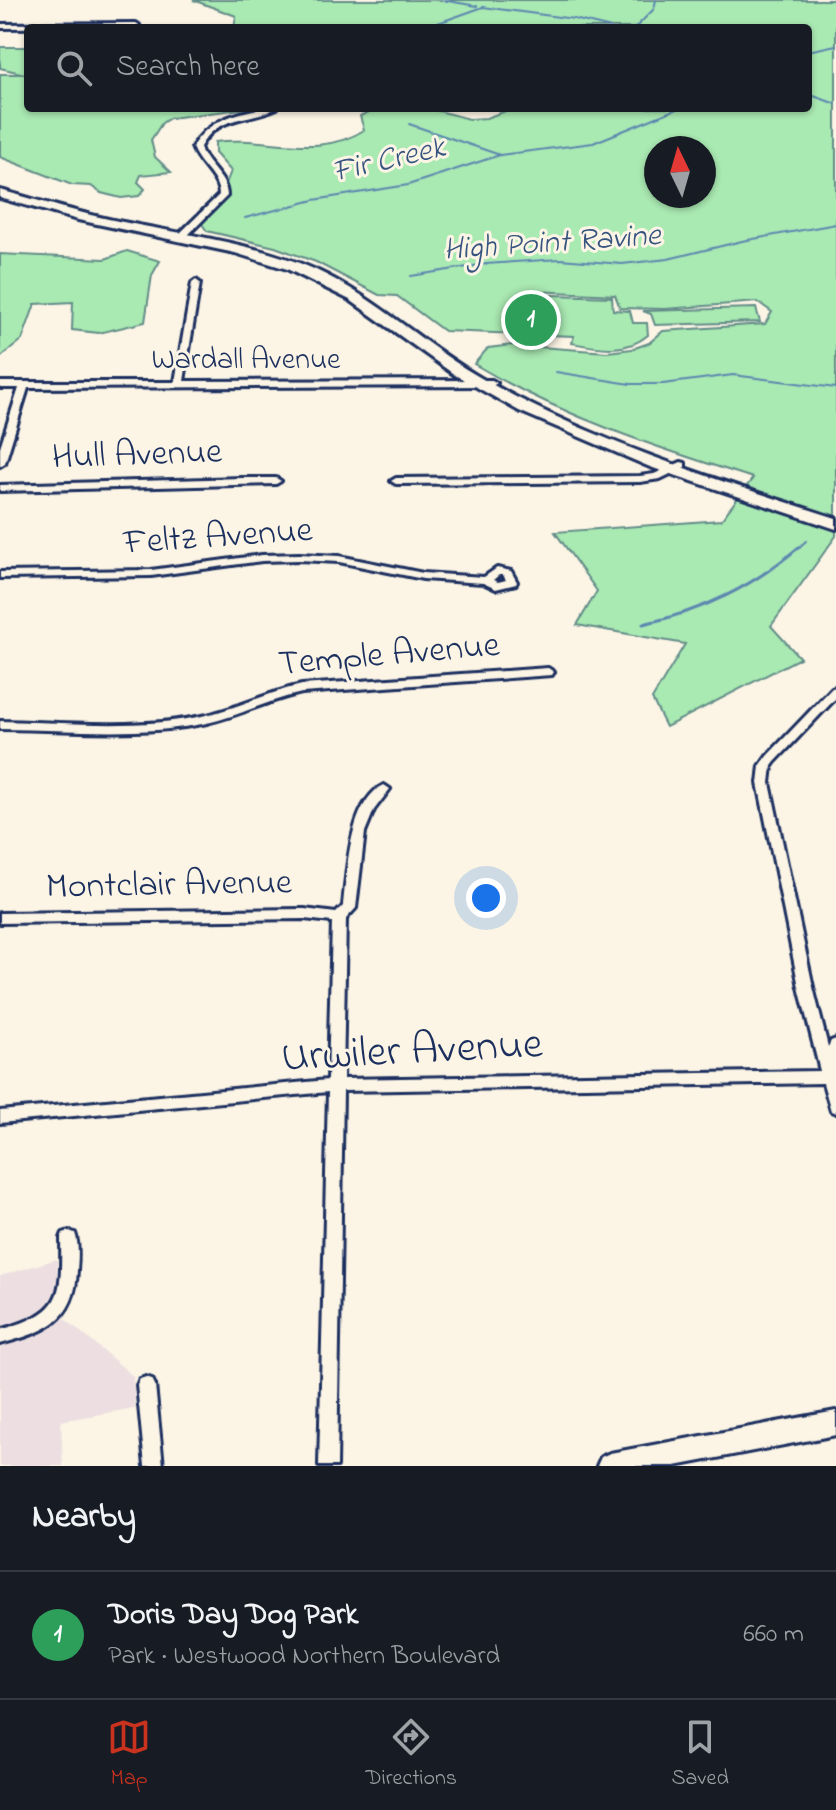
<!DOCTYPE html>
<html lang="en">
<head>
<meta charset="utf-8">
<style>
  body { margin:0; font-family:"Indie Flower",sans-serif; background:#242831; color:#f1f3f6 }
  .compass { position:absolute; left:644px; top:136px; width:72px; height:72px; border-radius:50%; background:#171b24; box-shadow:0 2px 6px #0004; rotate:355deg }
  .you { position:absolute; left:486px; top:898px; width:28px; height:28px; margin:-20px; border:6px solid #fff; border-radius:50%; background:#1a73e8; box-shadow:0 0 0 12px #1a73e833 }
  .badge { display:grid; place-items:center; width:52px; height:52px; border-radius:50%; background:#c8321e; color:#fff; font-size:26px; font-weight:700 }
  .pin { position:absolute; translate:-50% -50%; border:4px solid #fff; box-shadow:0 2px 8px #0006 }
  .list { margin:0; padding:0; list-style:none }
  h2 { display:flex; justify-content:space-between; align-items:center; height:104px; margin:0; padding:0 32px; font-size:34px }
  h2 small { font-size:26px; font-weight:400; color:#9ea1a6 }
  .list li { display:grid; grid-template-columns:52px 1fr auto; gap:24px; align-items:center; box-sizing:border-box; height:128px; padding:0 32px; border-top:2px solid #363941 }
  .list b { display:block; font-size:30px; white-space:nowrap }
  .list p { margin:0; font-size:26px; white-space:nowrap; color:#9ea1a6 }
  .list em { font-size:26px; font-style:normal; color:#9ea1a6 }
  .icon { flex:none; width:44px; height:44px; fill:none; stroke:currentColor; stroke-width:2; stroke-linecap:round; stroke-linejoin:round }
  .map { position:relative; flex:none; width:836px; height:1466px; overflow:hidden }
  .search { position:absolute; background:#171b24; box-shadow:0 2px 6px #0004; left:24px; right:24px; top:24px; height:88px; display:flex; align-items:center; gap:20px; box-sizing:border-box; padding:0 28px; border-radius:8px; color:#9ea1a6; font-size:30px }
  .sheet { height:232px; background:#171b24 }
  nav { display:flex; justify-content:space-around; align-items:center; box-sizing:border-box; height:112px; border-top:2px solid #363941; background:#171b24; font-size:22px; color:#9ea1a6 }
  nav a { display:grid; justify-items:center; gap:4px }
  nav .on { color:#c8321e }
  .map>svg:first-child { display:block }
  .built { fill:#eddfe1 }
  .green { fill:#a9e9b2; stroke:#628c88; stroke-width:2; fill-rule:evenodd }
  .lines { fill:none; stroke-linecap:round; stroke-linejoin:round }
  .stream-far1 { stroke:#5c87b0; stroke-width:2 }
  .stream { stroke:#5c87b0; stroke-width:3 }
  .street-casing { stroke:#1b2f5e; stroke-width:6 }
  .secondary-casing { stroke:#1b2f5e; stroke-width:6 }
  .primary-casing { stroke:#1b2f5e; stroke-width:6 }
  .street { fill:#fcf5e5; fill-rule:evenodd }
  .secondary { fill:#fcf5e5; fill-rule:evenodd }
  .primary { fill:#fcf5e5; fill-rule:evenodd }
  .labels { text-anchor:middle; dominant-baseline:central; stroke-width:6; stroke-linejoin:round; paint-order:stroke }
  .far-street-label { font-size:30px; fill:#1b2f5e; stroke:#fcf5e5 }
  .far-water-label { font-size:32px; font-style:italic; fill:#365480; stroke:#fcf5e5 }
  .street-label { font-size:36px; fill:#1b2f5e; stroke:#fcf5e5 }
  .near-street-label { font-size:44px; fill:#1b2f5e; stroke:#fcf5e5 }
</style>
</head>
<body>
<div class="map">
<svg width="836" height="1466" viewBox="0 0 836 1466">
  <rect width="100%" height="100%" fill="#fcf5e5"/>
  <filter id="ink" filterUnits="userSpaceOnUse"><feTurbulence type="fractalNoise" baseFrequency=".0125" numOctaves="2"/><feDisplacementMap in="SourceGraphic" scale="16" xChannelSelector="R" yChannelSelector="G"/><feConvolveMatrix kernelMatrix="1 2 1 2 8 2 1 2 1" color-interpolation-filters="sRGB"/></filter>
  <g filter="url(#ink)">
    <polygon class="built" points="57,1259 57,1312 133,1376 135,1408 61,1421 63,1466 0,1466 0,1276"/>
    <g class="green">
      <path d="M193 0H836V536L771 626 800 658 666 727 652 699 685 644 577 625 597 591 555 532 721 520 753 478C657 448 561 416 474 364L488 348 512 345 607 352 632 349 649 343 663 331 765 324 772 312 758 302 665 309 620 308 615 295 535 291 523 294 612 297 613 310 630 311 633 323H647L648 335C626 354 598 348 572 343L574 336 444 331 397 296 379 295 316 262 275 247 207 231 202 224 218 204 231 171 215 153V142C266 135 317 160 364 130L360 116 376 109 428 108 469 119 486 118 514 108H808V28H234L236 16ZM656 148H704V196H656Z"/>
      <polygon points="0,47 28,47 28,108 249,108 170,118 162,123 151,140 155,157 171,172 141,175 138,182 145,189 139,196 121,198 101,193 91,186 72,185 0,157 0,74 25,74 0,68"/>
      <polygon points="127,251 160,261 152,275 145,322 99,333 72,330 73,302 35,304 22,340 0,358 0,254 105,259"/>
      <polygon points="756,308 760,322 655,325 651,314 643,311"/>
    </g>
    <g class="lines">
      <g class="stream-far1">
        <polyline points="442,0 477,6"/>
        <polyline points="424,28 483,7 574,19 611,28"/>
        <polyline points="635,28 654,9 656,0"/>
        <polyline points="759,28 775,24"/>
        <polyline points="808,51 836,45"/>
        <polyline points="808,94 836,104"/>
        <polyline points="409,124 500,155"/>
        <polyline points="245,218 314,200 408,185 500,155 593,143 679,108"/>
        <polyline points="411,276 486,264 560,259 622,264 668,259 742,241 836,224"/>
        <polyline points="556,372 630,384 663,384 733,375 836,388"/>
        <polyline points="797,549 806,541"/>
      </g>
      <path class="stream" d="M643 624C703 611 752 587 799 547"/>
      <defs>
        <g id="street">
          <polygon points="0,24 136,23 139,25 136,27 0,28"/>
          <path d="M263 108H277C248 121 218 115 200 147 205 166 227 176 227 196L183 240H177V236L219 195C219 177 198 165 192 147 208 120 234 114 263 108Z"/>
          <polygon points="196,280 200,283 184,381 492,380 497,383 492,386 28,388 5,463 0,466 0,447 19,388 0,388 0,382 175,382 192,283"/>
          <polygon points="681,462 685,463 685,467 660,479 640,482 396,484 391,481 396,478 640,476 654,474"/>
          <polygon points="242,478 276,478 281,481 276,484 0,491 0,485"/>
          <path d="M299 554 339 556 423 573 484 577 497 568 511 571 517 582 516 584 496 589 483 583 423 579 339 562 299 560 262 561 151 576 0 578V572L151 570 262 555ZM499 575H503L506 580 498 582 493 580Z"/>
          <path d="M548 668 554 672 552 675 302 693C268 700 237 717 202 724 137 737 66 729 0 729V721C66 722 137 730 202 716 236 709 268 692 302 685Z"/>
          <path d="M836 687V698L775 762 772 766 770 783 813 987 828 1047 831 1041 836 1039V1113L831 1111 823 1083 343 1091 337 1466H319L328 1092 0 1123V1111L328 1080 332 922 304 919 0 923V913L304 909 336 913 343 906C347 872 349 801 384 785L390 789 374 810 365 832 356 908 346 919 343 1079 820 1071 799 987 758 783 760 766 767 756 832 688Z"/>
          <path d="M69 1231 75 1233C79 1244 78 1258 77 1270 75 1323 44 1332 0 1344V1330C62 1312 62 1299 61 1238L63 1233Z"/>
          <polygon points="146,1377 152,1379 155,1385 163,1466 145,1466 137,1385 140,1379"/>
        </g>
        <polygon id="secondary" points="836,1411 836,1435 675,1466 597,1466 601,1457 610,1453"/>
        <path id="primary" d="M0 190C41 201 81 214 123 222 187 235 255 243 316 270 379 299 428 349 488 382 597 443 717 480 836 518V529L650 467 519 411 455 375 350 300 287 269 235 253 78 220 0 198Z"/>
      </defs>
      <use href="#street" class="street-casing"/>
      <use href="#secondary" class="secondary-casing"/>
      <use href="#primary" class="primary-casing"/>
      <use href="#street" class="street"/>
      <use href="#secondary" class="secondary"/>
      <use href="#primary" class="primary"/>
    </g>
  </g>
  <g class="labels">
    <g class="far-street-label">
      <text x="246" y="361">Wardall Avenue</text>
    </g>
    <g class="far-water-label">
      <text transform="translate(389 161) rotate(-13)">Fir Creek</text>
      <text transform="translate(552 244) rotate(-4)">High Point Ravine</text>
    </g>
    <g class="street-label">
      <text transform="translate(137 456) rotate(-2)">Hull Avenue</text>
      <text transform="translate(218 538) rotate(-4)">Feltz Avenue</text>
      <text transform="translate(389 656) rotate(-5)">Temple Avenue</text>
      <text transform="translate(169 886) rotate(-1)">Montclair Avenue</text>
    </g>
    <g class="near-street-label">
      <text transform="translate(412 1052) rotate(-3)">Urwiler Avenue</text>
    </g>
  </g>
</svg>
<svg class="compass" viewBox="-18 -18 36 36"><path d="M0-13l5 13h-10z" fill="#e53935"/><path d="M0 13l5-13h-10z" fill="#9ea1a6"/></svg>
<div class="you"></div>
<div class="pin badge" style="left:531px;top:320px;background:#2e9e5b">1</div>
<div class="search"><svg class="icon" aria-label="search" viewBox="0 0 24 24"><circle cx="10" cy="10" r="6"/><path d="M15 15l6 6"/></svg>Search here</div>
</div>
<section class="sheet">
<h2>Nearby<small></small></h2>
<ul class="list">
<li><span class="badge" style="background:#2e9e5b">1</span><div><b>Doris Day Dog Park</b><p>Park · Westwood Northern Boulevard</p></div><em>660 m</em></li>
</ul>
</section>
<nav>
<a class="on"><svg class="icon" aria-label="map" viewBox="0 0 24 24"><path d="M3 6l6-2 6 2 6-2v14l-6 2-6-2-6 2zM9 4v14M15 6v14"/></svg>Map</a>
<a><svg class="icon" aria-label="directions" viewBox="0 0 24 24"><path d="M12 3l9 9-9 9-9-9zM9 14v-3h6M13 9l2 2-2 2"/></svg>Directions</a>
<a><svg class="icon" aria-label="saved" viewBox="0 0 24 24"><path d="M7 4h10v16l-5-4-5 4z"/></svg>Saved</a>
</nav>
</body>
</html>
